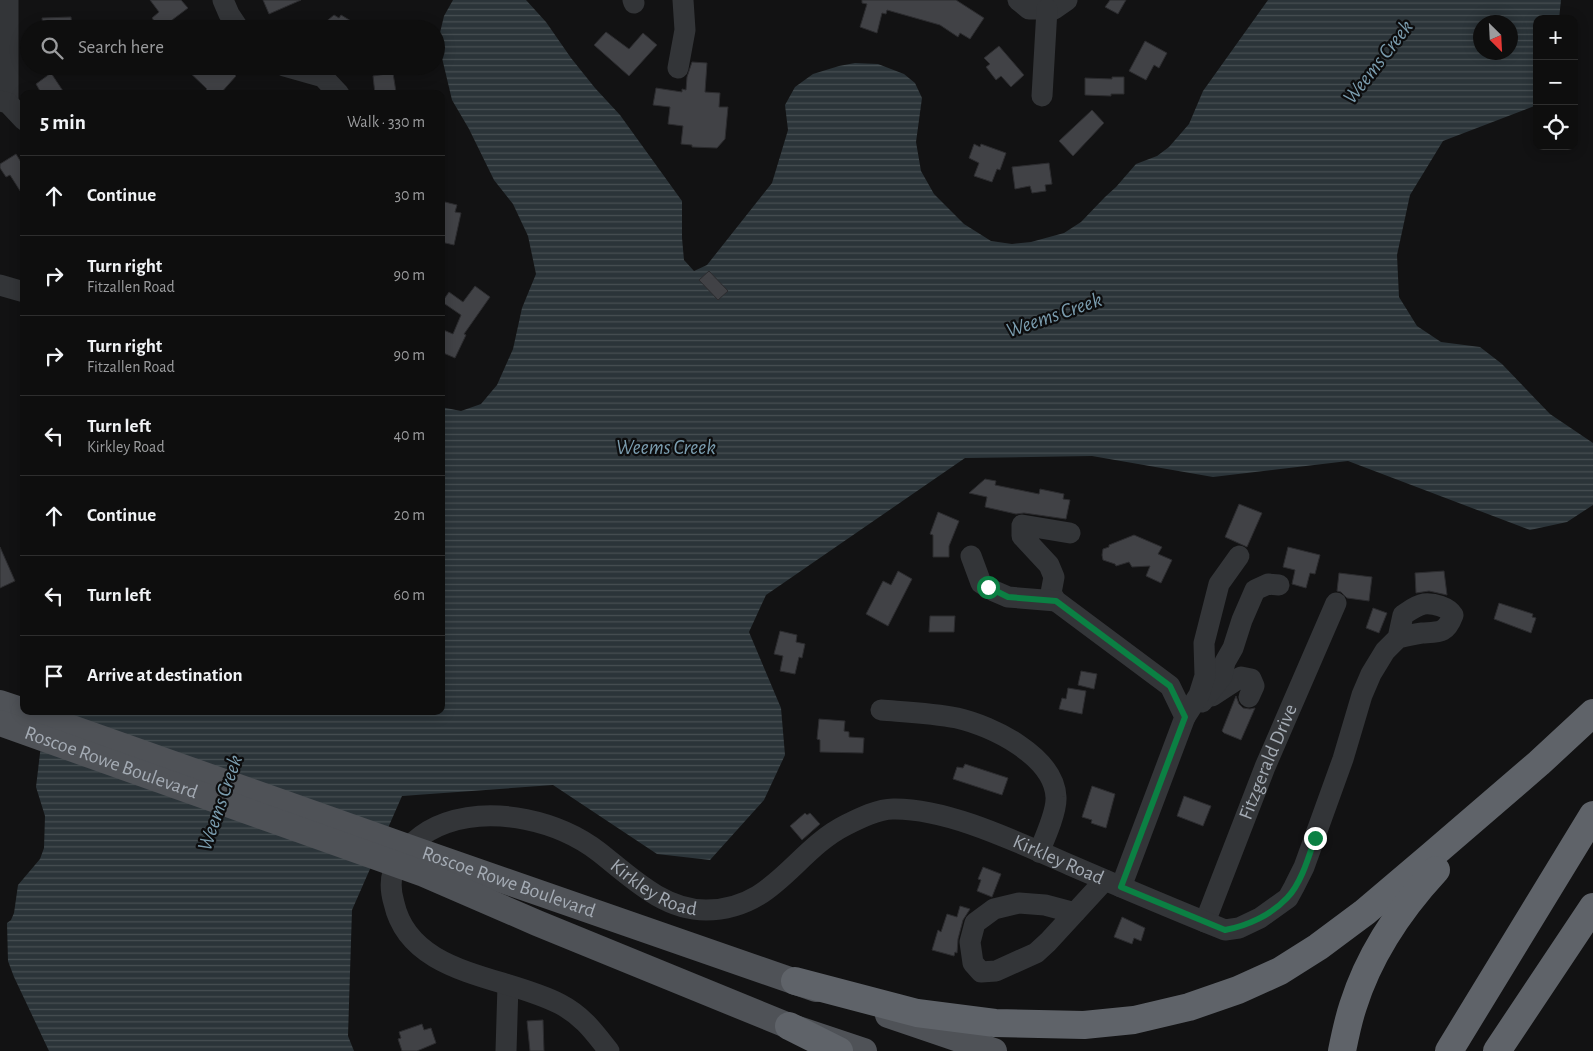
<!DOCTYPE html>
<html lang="en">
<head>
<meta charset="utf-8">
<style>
  body { margin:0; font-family:"Alegreya Sans",sans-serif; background:#1c1c1c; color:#f1f3f6 }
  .controls { position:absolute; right:15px; top:15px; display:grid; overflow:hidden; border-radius:10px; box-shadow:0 2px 12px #0003 }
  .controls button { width:45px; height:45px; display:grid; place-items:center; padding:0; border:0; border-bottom:1px solid #2e2e2e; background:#0e0e0e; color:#f1f3f6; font:25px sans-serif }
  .compass { position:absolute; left:1473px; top:15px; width:45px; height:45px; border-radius:50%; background:#0e0e0e; box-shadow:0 2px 12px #0003; rotate:156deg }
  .stop { position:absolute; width:15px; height:15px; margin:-11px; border:4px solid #0b8043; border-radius:50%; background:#fff }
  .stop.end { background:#0b8043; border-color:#fff; box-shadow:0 1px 5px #0008 }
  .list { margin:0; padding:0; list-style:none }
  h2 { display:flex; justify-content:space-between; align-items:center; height:65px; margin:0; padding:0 20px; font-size:21px }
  h2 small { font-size:16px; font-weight:400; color:#9b9c9e }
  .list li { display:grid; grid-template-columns:32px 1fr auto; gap:15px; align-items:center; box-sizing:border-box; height:80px; padding:0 20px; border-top:1px solid #2e2e2e }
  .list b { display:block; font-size:19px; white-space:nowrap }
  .list p { margin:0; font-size:16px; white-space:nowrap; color:#9b9c9e }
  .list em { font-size:16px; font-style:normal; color:#9b9c9e }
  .icon { flex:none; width:28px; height:28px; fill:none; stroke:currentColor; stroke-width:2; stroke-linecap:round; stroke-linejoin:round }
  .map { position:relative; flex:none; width:1593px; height:1051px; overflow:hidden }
  .search { position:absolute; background:#0e0e0e; box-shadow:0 2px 12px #0003; left:20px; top:20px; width:425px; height:55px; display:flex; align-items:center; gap:12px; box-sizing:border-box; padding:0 18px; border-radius:28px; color:#9b9c9e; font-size:19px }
  .panel { position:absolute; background:#0e0e0e; box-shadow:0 2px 12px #0003; left:20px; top:90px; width:425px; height:625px; border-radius:10px }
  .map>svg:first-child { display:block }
  .water { fill:url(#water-rules); fill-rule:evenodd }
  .building { fill:#414246; stroke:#2c2c2f }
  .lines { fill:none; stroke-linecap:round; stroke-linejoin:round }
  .minor { stroke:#333538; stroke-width:21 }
  .major { stroke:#4f5257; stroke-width:26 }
  .highway { stroke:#5f6369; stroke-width:28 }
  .route { stroke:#0b8043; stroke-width:6 }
  .labels { text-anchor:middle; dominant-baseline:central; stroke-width:4.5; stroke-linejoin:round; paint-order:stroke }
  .street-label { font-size:20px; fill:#a4abb4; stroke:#0d0d0e }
  .water-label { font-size:21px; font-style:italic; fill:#7b9daf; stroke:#0d0d0e }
</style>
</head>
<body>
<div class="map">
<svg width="1593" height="1051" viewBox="0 0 1593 1051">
  <defs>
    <pattern id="water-rules" width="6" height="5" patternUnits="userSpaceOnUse" patternTransform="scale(1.25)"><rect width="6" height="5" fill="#2b3439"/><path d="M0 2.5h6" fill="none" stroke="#474f53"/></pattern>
  </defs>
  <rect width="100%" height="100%" fill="#121213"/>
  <path class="water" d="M453 0H526L546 22 571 58 595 88 620 115 682 201V238L684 260 694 271 707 265 772 183 788 130 785 105 795 87 813 74 839 66 855 63 878 64 904 74 915 83 922 98 916 142 921 171 934 194 964 224 991 241 1012 244 1031 242 1064 233 1081 222 1105 197 1116 187 1136 164 1157 156 1169 147 1189 124 1203 91 1268 0H1561L1559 19H1537V105L1443 141 1410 195 1397 255 1399 297 1417 326 1441 342 1480 347 1502 364 1550 414 1593 443V505L1567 522 1530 530 1348 461 1213 477 1092 456 965 458 766 595 749 632 781 708 785 755 764 800 710 860 657 854 553 785 402 796 352 910 348 1036 354 1051H49L14 977 8 961 7 923 11 920 14 913 18 885 40 859 44 848 45 816 36 787 45 711H441V407L461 411 481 404 497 385 513 349 522 308 536 274 528 236 513 204 494 180 469 129 452 100 438 41 444 16ZM1480 22H1510V52H1480Z"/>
  <g class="building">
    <polygon points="150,0 181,0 188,8 160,29 152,18 159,12"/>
    <polygon points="263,0 301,0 269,14"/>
    <polygon points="862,0 956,0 984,18 970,39 960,33 958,37 940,25 887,10 886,14 882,13 877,33 860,27 867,4 862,3"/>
    <polygon points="1110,0 1126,0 1118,14 1105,7"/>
    <polygon points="334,15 339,18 341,15 351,21 348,24 355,29 317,29"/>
    <polygon points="71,17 72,28 43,28 42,18"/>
    <polygon points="606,32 629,49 643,33 657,45 629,76 594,45"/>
    <polygon points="1145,41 1167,53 1159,68 1154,65 1146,80 1129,71"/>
    <polygon points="999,46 1024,75 1011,87 1001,76 996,80 986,67 990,64 984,58"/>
    <polygon points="692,62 707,63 705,92 720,93 719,107 728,107 725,139 717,148 692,147 692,145 681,144 683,126 668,124 670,107 653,105 656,88 682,92 682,89 686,90 687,77"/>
    <polygon points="183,66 226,66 236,76 220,94 202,94 207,89"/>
    <polygon points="51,73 65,94 43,94 40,91 36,84"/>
    <polygon points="393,73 396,92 394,94 375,94 373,76"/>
    <polygon points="1112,77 1124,77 1124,94 1111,94 1111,96 1085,95 1085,78 1112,79"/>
    <polygon points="1092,110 1104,123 1073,156 1059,141"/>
    <polygon points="974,144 980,147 981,144 1006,153 1000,170 997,169 992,182 974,176 979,163 969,158"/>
    <polygon points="16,154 24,167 24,197 10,175 6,177 0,168 0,164"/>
    <polygon points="1049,163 1052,184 1045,185 1046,191 1032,193 1030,186 1015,189 1012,167"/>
    <polygon points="441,201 457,205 455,212 461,213 454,245 441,242"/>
    <polygon points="709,271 728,291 718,300 699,280"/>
    <polygon points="475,286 490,297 464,334 466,335 455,358 441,352 441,329 453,334 461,315 442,302 449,292 463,302"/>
    <polygon points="985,479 996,481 995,485 1039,494 1040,489 1064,494 1063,499 1070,500 1066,519 1024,513 1016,514 985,507 987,497 969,493"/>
    <polygon points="1239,504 1262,513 1247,547 1225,537"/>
    <polygon points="938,512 959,521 949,546 949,557 933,557 933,535 930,534"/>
    <polygon points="1134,535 1162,547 1158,554 1172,560 1161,583 1146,576 1150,566 1132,567 1129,562 1116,566 1115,564 1103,560 1102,555 1103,549 1109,547 1109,545"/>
    <polygon points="0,547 15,581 0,588"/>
    <polygon points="1288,547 1320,555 1315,574 1310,573 1306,588 1292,584 1295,570 1283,567"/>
    <polygon points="898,571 912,579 888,626 866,614 883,581 891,585"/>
    <polygon points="1444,571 1447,595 1429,591 1416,593 1415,573"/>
    <polygon points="1339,573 1372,577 1369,601 1347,598 1341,592 1337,591"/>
    <polygon points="1499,603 1533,614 1532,617 1536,618 1531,633 1494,619"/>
    <polygon points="1373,608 1387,613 1379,633 1366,628"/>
    <polygon points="930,616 955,616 954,632 929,632"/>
    <polygon points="780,631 797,635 796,642 805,644 802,658 799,657 795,674 780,671 783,656 774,654"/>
    <polygon points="1081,671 1097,674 1094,689 1078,685"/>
    <polygon points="1068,688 1086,691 1082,714 1059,709 1062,698 1066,699"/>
    <polygon points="1236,696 1239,704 1243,708 1250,709 1255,708 1241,740 1224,733 1222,731"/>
    <polygon points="819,719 845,721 844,731 849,732 849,737 864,738 863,753 820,752 820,740 817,739"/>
    <polygon points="965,764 1008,778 1002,795 953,779 957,767 963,768"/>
    <polygon points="1092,786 1115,794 1106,828 1091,823 1092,820 1082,817"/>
    <polygon points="1184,796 1211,806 1203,826 1177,816"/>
    <polygon points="805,813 807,815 810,813 820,824 802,840 790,826"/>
    <polygon points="983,867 1001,874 992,897 977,891 981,880 978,879"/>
    <polygon points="960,906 970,909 963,920 958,939 957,953 955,952 954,956 932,950 938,930 941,932 947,914 957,917"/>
    <polygon points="1122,917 1145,928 1141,941 1134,938 1132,944 1114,937"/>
    <polygon points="543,1020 544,1051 530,1051 527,1021"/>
    <polygon points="422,1024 424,1030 431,1028 436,1043 417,1051 402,1051 398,1039 401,1038 399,1032"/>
  </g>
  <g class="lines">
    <g class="minor">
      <polyline points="8,0 8,103"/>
      <polyline points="223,0 229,14 239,29"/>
      <polyline points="633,0 634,3"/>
      <polyline points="1018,0 1029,9 1054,9 1067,0"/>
      <polyline points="284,66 323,77 339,94"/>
      <polyline points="678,68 685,30 683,0"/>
      <polyline points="1042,96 1047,9"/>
      <polyline points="0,101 8,103 24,120"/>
      <polyline points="0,285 24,292"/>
      <polyline points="1070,533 1022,525 1022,536 1049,565 1054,577 1051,593 1056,601 1170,686 1185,717 1121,887"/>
      <polyline points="971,556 981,583 994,591 1008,597 1056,601"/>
      <polyline points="1212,696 1241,677 1251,679 1254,686 1249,697"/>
      <polyline points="1202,702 1222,676 1225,662 1233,648 1242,620 1255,590 1268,584 1279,585"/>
      <path d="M881 710C906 712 932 713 957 718 992 726 1054 756 1056 797 1057 811 1045 838 1039 852"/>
      <polyline points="1185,717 1199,695 1205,676 1204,643 1219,584 1239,556"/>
      <polyline points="1075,913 1045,905 1019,903 994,909 975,923 970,942 973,963 981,972 996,971 1036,953 1048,942 1105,880"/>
      <path id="s1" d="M1205 922 1265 767 1336 603"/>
      <polyline points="506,1051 508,985"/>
      <path id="s2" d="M609 1051C594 1032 583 1016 560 1004 505 975 410 976 394 903 391 893 390 882 393 872 401 849 423 831 446 823 495 806 559 821 599 852 631 877 663 910 706 910 774 910 794 851 846 825 860 818 878 809 893 809 948 808 1019 843 1070 865 1121 887 1173 909 1225 930L1239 928 1260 918 1288 898 1294 887 1304 867 1343 759 1362 695 1371 674 1385 651 1398 638 1403 615C1409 611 1417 605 1424 604 1434 603 1448 607 1453 615 1446 634 1439 632 1422 633 1414 634 1406 636 1398 638"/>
    </g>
    <g class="major">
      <polyline points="0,703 24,711"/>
      <path id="s3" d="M24 711 416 850 816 989"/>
      <path id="s4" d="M0 723 424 874 537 923 789 1026 864 1051"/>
      <polyline points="888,1015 994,1051"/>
    </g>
    <g class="highway">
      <polyline points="795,981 917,1013 995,1023 1084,1025 1134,1020 1189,1007 1238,990 1280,971 1318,947 1365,912 1431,856 1539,763 1593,713"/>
      <polyline points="789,1026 839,1051"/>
      <path d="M1342 1051C1345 1036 1348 1021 1353 1006 1369 955 1400 909 1436 870"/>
      <polyline points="1449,1051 1593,815"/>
      <polyline points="1497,1051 1593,907"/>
    </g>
  </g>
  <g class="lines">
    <path class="route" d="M988 587 1008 597 1056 601 1170 686 1185 717 1121 887 1225 930C1247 926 1271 915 1287 898 1301 884 1309 856 1315 838"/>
  </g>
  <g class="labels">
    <g class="street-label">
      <text stroke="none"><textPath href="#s4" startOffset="118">Roscoe Rowe Boulevard</textPath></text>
      <text stroke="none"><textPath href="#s1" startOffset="172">Fitzgerald Drive</textPath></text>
      <text stroke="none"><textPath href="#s2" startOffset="1056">Kirkley Road</textPath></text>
      <text stroke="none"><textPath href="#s3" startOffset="514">Roscoe Rowe Boulevard</textPath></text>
      <text stroke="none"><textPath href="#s2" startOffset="606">Kirkley Road</textPath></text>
    </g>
    <g class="water-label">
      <text transform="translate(1378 62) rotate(-52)">Weems Creek</text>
      <text transform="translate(1054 315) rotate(-19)">Weems Creek</text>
      <text x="666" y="447">Weems Creek</text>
      <text transform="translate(220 803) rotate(-71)">Weems Creek</text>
    </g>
  </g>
</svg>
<div class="controls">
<button>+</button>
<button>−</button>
<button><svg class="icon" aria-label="locate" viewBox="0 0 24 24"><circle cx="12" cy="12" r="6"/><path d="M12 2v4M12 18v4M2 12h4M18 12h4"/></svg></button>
</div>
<svg class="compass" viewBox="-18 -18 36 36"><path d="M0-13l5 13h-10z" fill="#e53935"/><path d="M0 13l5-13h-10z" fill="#9b9c9e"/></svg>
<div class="stop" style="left:988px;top:587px"></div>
<div class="stop end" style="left:1315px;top:838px"></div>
<div class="search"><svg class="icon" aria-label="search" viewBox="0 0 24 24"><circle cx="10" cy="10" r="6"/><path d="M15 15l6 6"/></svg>Search here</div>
<section class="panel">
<h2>5 min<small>Walk · 330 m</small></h2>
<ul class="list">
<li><svg class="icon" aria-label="ahead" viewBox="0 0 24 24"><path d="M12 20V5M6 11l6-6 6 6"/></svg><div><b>Continue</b></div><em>30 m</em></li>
<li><svg class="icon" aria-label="right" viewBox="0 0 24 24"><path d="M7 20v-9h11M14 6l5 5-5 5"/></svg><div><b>Turn right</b><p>Fitzallen Road</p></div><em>90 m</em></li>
<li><svg class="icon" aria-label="right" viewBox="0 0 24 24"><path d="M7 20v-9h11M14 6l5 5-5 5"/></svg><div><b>Turn right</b><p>Fitzallen Road</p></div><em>90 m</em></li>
<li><svg class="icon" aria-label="left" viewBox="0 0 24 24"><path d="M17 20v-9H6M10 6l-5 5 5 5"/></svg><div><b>Turn left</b><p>Kirkley Road</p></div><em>40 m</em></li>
<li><svg class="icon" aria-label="ahead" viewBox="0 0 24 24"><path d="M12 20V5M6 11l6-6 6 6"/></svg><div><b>Continue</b></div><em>20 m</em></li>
<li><svg class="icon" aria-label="left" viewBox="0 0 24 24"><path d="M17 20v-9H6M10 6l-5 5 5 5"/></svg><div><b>Turn left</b></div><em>60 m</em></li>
<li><svg class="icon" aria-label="arrive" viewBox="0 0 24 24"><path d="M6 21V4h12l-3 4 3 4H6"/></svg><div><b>Arrive at destination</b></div></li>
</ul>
</section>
</div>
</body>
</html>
